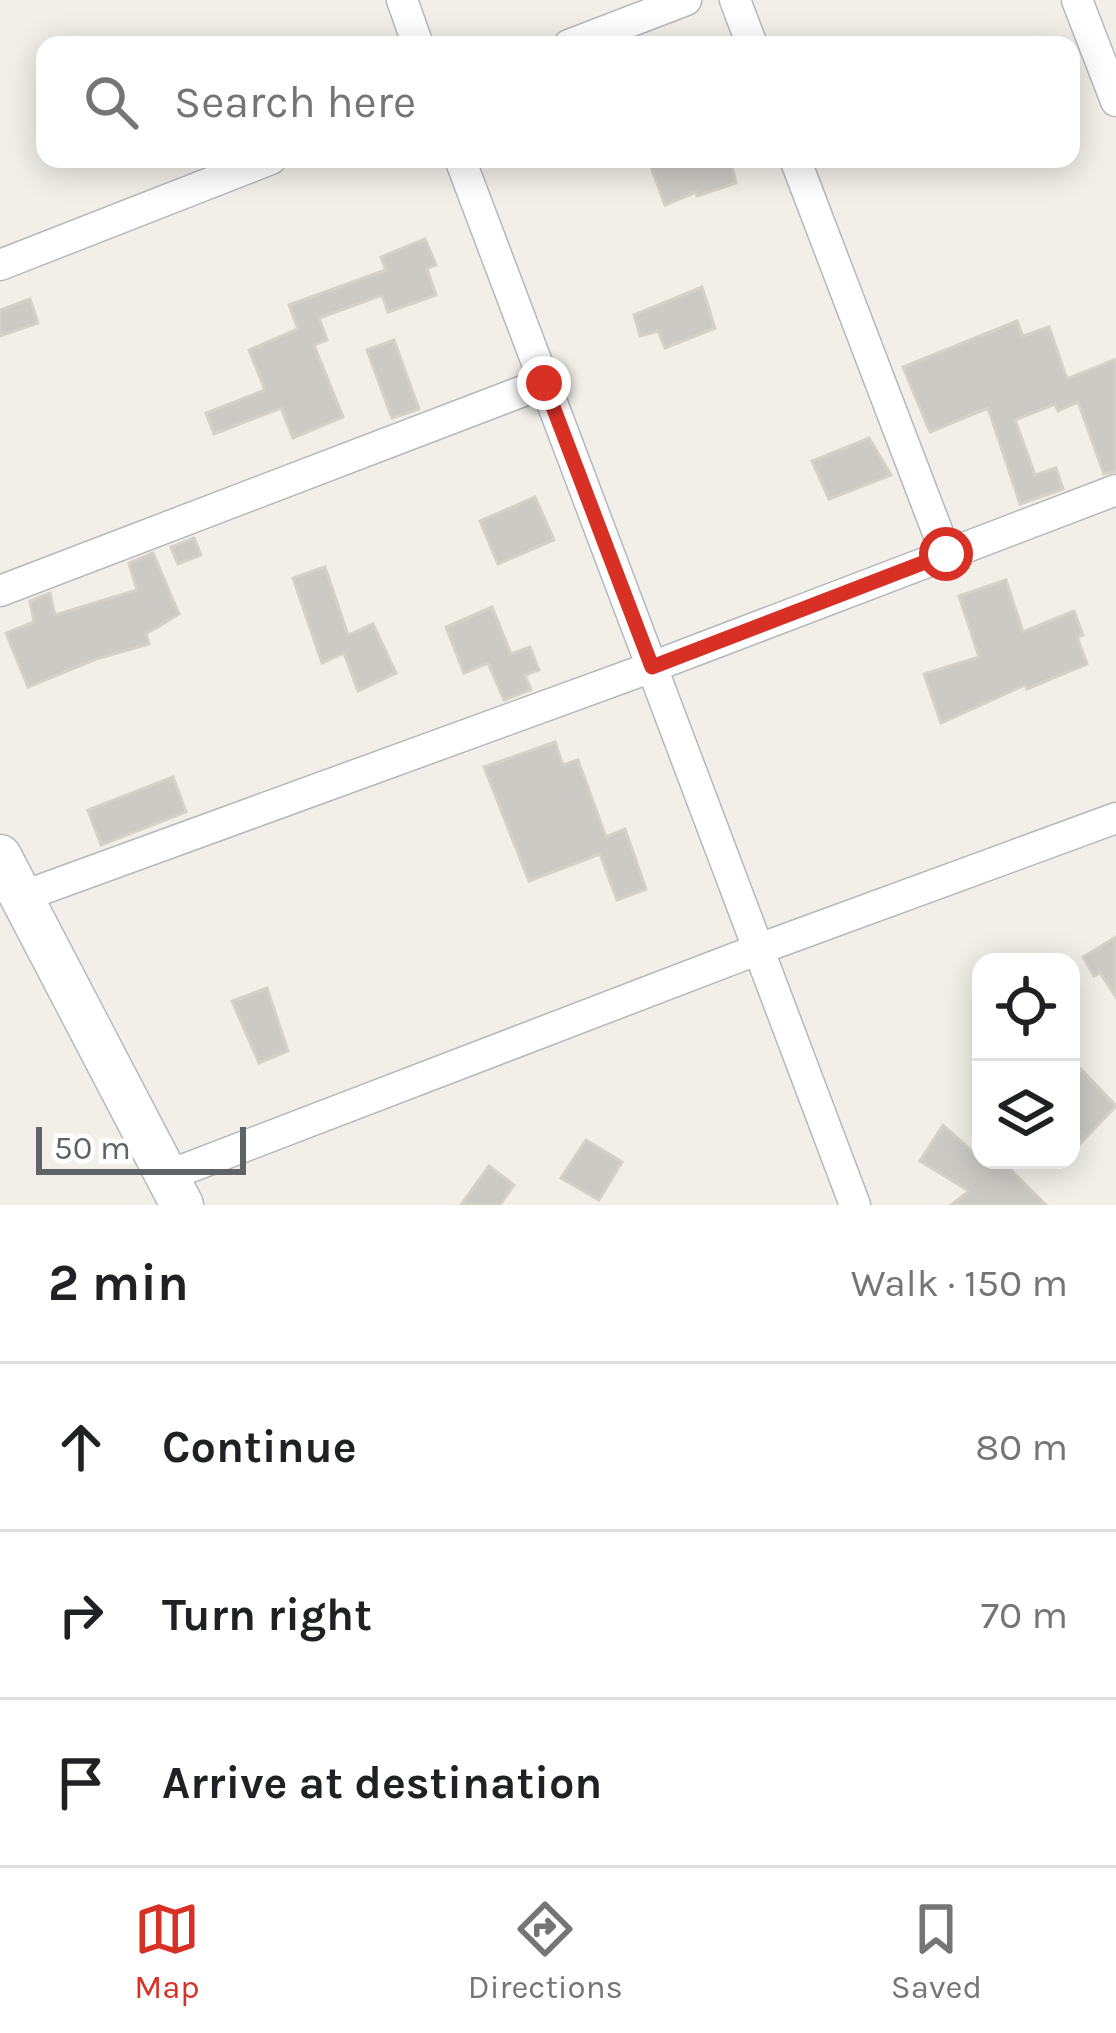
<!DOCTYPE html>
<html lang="en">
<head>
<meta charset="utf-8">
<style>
  body { margin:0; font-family:Karla,sans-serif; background:#f2f2f2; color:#202124 }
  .controls { position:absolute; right:36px; bottom:36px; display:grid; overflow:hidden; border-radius:24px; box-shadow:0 6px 30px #0003 }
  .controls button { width:108px; height:108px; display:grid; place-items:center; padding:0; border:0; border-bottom:3px solid #e0e0e0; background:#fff; color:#202124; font:60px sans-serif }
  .scale { position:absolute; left:36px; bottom:30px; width:210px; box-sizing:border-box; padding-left:12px; border:6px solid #5f6368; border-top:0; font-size:33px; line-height:42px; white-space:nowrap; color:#5f6368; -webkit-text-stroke:9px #fff; paint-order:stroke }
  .stop { position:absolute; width:36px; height:36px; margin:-27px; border:9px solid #d93025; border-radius:50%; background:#fff }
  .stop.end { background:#d93025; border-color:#fff; box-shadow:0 3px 12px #0008 }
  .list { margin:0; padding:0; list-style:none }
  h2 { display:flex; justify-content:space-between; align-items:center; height:156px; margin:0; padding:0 48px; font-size:51px }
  h2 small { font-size:39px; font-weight:400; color:#757577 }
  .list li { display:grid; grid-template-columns:78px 1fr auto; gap:36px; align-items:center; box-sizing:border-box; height:168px; padding:0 48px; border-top:3px solid #e0e0e0 }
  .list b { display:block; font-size:45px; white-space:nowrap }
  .list em { font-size:39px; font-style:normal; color:#757577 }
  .icon { flex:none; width:66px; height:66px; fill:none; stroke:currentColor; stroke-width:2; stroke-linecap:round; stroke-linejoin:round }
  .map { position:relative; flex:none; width:1116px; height:1205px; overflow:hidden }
  .search { position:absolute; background:#fff; box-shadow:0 6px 30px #0003; left:36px; right:36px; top:36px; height:132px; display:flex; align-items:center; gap:30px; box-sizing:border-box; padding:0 42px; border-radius:24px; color:#757577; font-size:45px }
  .sheet { height:660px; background:#fff }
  nav { display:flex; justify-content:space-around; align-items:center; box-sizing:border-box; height:168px; border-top:3px solid #e0e0e0; background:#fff; font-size:33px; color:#757577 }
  nav a { display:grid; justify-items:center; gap:6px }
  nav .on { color:#d93025 }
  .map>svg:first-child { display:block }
  .building { fill:#cccac5; stroke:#d6d1c6; stroke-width:3 }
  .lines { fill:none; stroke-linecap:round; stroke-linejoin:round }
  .street-casing { stroke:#b5b8bc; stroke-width:33 }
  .secondary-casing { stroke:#b6babf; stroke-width:45 }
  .street { stroke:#fff; stroke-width:30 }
  .secondary { stroke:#fff; stroke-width:42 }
  .route { stroke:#d93025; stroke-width:15 }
</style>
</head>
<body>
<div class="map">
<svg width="1116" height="1205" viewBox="0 0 1116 1205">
  <rect width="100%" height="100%" fill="#f1efe8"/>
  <g class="building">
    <polygon points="648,159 730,159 736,183 697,196 696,192 665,205"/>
    <polygon points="425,239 436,265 427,269 436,295 388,312 382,295 319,318 327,340 314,345 343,417 293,438 281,408 214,434 206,413 265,390 249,350 298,329 289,305 386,270 381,257"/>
    <polygon points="702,287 715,328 665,348 658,331 640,336 634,315"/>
    <polygon points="30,299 38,323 0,336 0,310"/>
    <polygon points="1017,321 1023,336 1049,327 1067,379 1116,359 1116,471 1104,474 1078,402 1058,411 1055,404 1015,420 1035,475 1056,468 1063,489 1020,504 988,408 930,432 903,367"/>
    <polygon points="394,340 419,409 392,418 367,350"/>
    <polygon points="869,438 891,475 829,499 812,461"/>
    <polygon points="535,497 554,540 498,564 480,521"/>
    <polygon points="194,538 201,555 178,564 171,547"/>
    <polygon points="153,553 179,614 146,634 149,644 96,659 28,687 6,633 34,622 30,601 50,593 55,615 137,590 129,563"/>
    <polygon points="325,567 348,635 373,624 396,673 358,691 344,653 322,663 293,578"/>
    <polygon points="1006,580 1023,632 1074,611 1083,635 1077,637 1087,664 1027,689 1025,685 941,723 924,674 979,657 959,596"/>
    <polygon points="492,607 511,654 530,647 539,670 525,675 531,690 504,700 488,663 464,673 446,627"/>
    <polygon points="555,742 563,765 578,760 606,837 625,829 646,889 617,900 600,854 529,881 484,767"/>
    <polygon points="173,777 186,812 101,845 88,810"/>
    <polygon points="1116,937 1116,997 1100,973 1094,976 1083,957"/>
    <polygon points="267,988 288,1051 259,1063 232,1001"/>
    <polygon points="1081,1069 1116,1106 1071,1153 1071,1080"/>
    <polygon points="943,1125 991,1168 1001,1160 1046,1205 951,1205 969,1191 920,1161"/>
    <polygon points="586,1140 622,1162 599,1200 561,1178"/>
    <polygon points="489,1166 514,1185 500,1205 461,1205"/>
  </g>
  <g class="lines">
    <defs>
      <g id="street">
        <polyline points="402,0 418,45"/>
        <polyline points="735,0 752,45"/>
        <polyline points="1077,0 1116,101"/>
        <polyline points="569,45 686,0"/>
        <polyline points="460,159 855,1205"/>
        <polyline points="795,159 946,554"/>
        <polyline points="0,265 271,159"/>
        <polyline points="0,591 544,383"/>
        <polyline points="21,897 652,667 1116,490"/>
        <polyline points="167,1176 759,949 1116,818"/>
      </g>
      <polyline id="secondary" points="0,856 182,1205"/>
    </defs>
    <use href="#street" class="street-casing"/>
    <use href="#secondary" class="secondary-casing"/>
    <use href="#street" class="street"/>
    <use href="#secondary" class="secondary"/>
  </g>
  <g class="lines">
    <polyline class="route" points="544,383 652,667 946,554"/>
  </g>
</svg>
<div class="controls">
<button><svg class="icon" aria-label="locate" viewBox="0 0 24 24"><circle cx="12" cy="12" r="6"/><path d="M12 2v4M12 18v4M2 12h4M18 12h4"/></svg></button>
<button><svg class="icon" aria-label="layers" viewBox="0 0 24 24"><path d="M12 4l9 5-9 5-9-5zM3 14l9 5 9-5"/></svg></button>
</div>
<div class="scale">50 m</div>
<div class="stop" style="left:946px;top:554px"></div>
<div class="stop end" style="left:544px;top:383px"></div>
<div class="search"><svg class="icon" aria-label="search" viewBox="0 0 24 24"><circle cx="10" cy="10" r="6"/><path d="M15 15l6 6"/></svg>Search here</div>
</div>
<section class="sheet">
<h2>2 min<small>Walk · 150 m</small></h2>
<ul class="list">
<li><svg class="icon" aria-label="ahead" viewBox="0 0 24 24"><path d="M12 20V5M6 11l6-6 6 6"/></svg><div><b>Continue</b></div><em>80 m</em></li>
<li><svg class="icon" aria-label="right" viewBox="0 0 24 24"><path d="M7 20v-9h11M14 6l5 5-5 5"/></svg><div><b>Turn right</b></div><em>70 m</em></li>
<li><svg class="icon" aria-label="arrive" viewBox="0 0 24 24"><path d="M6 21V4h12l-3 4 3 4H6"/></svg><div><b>Arrive at destination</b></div></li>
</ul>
</section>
<nav>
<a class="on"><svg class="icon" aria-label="map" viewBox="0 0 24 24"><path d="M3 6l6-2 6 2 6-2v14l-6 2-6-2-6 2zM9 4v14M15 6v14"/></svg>Map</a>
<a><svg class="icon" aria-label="directions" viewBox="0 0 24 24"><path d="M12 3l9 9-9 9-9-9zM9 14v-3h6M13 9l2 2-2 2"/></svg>Directions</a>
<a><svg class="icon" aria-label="saved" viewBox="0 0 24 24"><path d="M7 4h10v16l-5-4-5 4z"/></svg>Saved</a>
</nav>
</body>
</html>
